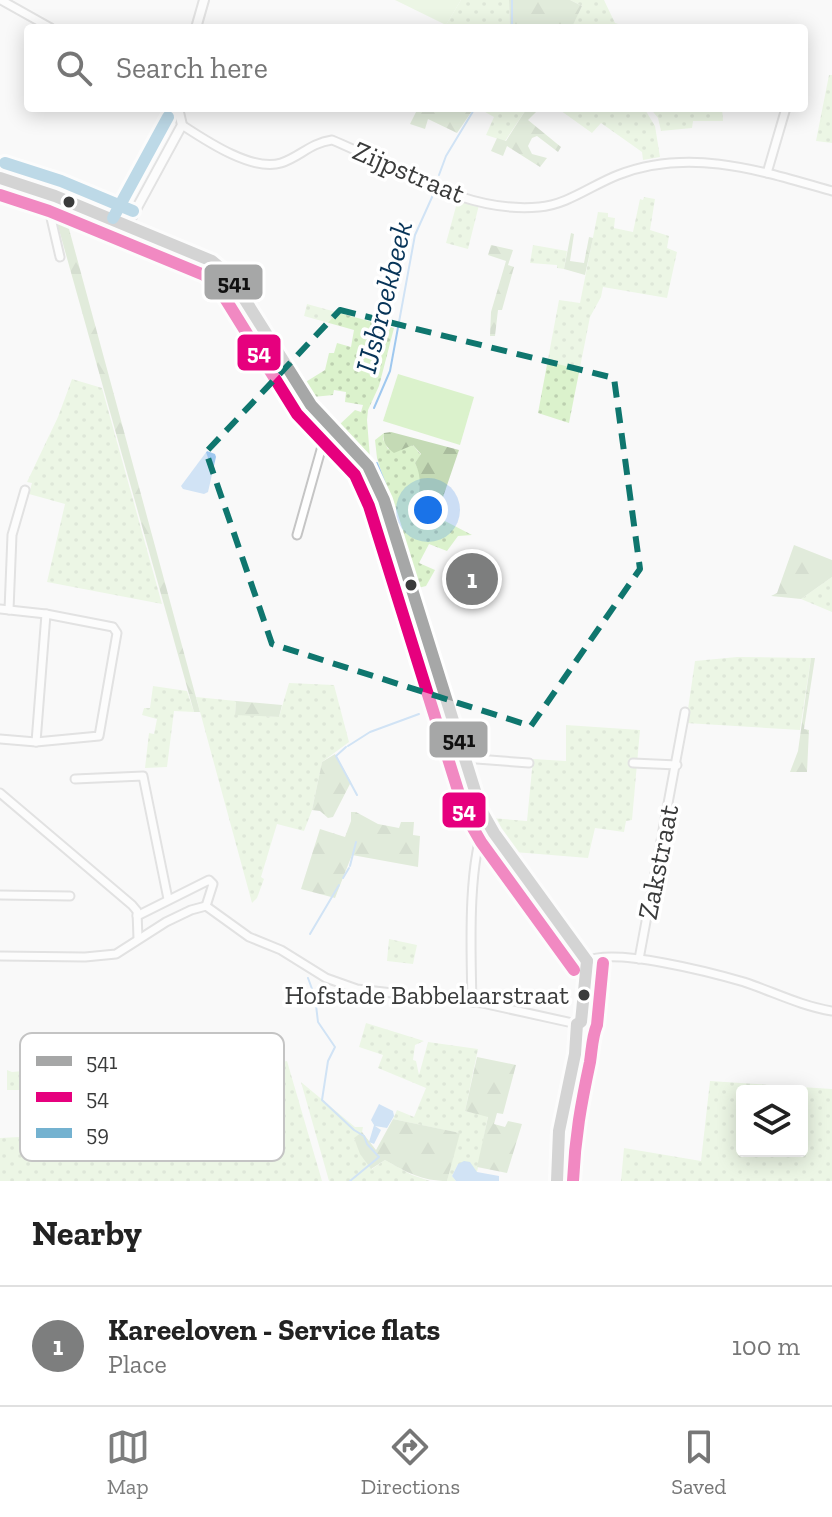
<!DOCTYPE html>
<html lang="en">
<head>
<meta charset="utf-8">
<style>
  body { margin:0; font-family:"Zilla Slab",serif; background:#f2f2f2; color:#222 }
  .controls { position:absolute; right:24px; bottom:24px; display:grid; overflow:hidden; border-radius:8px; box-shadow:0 4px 20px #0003 }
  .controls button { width:72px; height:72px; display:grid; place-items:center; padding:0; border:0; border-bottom:2px solid #e0e0e0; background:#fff; color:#222; font:40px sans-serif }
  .you { position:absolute; left:428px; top:510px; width:28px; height:28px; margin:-20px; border:6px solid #fff; border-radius:50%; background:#1a73e8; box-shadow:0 0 0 12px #1a73e833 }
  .badge { display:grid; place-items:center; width:52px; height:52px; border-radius:50%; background:#7d7e7e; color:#fff; font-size:26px; font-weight:700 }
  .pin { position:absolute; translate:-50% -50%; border:4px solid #fff; box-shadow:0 2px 8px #0006 }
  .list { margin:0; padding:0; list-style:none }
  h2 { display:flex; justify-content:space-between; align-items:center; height:104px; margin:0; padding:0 32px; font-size:34px }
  h2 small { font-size:26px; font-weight:400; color:#767676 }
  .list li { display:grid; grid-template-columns:52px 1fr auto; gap:24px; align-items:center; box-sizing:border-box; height:120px; padding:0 32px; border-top:2px solid #e0e0e0 }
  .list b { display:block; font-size:30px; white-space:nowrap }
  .list p { margin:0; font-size:26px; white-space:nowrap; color:#767676 }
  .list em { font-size:26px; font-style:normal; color:#767676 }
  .icon { flex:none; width:44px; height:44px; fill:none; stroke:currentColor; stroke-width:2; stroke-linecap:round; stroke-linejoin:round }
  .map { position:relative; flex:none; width:832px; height:1181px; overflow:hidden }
  .search { position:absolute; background:#fff; box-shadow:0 4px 20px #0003; left:24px; right:24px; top:24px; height:88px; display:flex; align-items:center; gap:20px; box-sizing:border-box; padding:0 28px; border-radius:8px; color:#767676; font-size:30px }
  .sheet { height:224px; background:#fff }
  nav { display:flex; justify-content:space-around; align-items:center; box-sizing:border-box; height:112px; border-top:2px solid #e0e0e0; background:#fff; font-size:22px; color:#767676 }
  nav a { display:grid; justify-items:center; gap:4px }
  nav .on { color:#7d7e7e }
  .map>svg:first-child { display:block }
  .grass { fill:url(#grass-dots); fill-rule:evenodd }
  .forest { fill:url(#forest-firs) }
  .pitch { fill:#dbf2cc }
  .water { fill:#9fc8ef }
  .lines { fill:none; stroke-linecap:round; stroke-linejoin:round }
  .stream { stroke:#9fc8ef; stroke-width:2 }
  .minor-casing { stroke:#c5c5c5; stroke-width:11 }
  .tertiary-casing { stroke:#c5c5c5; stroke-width:12 }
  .minor { stroke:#fefefe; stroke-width:7 }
  .tertiary { stroke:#fefefe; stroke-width:8 }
  .bus-1-casing { stroke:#fff; stroke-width:18 }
  .bus-2-casing { stroke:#fff; stroke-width:18 }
  .bus-3-casing { stroke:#fff; stroke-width:18 }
  .bus-1 { stroke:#a6a7a7; stroke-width:12 }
  .bus-2 { stroke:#e6007e; stroke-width:12 }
  .bus-3 { stroke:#74b2d0; stroke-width:12 }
  .marked { fill:none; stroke:#0f766e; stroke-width:6; stroke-dasharray:16 10; stroke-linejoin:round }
  .bus-dot { fill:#3a3b3b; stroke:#fff; stroke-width:3 }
  .labels { text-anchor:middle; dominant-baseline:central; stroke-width:7; stroke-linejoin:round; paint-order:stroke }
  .bus-label { font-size:26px; fill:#3a3b3b; stroke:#fff; text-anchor:end }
  .street-label { font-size:28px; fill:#3a3b3b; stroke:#fff }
  .water-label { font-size:30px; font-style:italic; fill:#073458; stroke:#fff }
  .key { fill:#fff; stroke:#c4c4c4; stroke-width:2 }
  .key-label { font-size:22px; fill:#3a3b3b }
  .line-badge { stroke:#fff; stroke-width:3 }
  .badge-label { font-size:22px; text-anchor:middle; font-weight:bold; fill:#fff }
  .pale-badge-label { font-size:22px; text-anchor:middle; font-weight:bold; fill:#111 }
</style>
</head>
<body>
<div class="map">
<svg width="832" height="1181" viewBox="0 0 832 1181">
  <defs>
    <pattern id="grass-dots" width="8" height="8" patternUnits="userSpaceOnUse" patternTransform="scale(2)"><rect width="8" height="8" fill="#dbf2cc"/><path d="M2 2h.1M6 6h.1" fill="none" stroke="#bdd0b0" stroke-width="1.8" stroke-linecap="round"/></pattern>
    <pattern id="forest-firs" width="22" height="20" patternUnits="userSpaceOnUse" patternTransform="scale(2)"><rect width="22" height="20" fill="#c4dab5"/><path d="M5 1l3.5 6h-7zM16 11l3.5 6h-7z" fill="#a9bc9d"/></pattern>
  </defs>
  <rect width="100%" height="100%" fill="#f9f9f9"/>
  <g class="grass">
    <polygon points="461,0 509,0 510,28 451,28 446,25"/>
    <polygon points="570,0 604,0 615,23 631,28 577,28 572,26 582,6"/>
    <polygon points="829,75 832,75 832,143 816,141"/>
    <polygon points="478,108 527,108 505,141 486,135 494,117"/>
    <polygon points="557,108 644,108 655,126 660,157 643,160 642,152 601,123 592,133"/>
    <polygon points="650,108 722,108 723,121 693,121 692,128 661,131 658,118"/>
    <polygon points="644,197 655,199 650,230 669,236 667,248 677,252 667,298 603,287 601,297 590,317 569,423 538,413 559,300 580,303 598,212 608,213 608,217 615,218 614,228 633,232 640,199 643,200"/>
    <polygon points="458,199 479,205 468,249 446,243"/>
    <polygon points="533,245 567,251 564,269 557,268 557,265 530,263"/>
    <polygon points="307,304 394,328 379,386 368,410 367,420 370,458 338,426 355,410 361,412 363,405 345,402 346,392 334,390 333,395 313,397 304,383 325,370 329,353 334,353 337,343 351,347 354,330 304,316"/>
    <polygon points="72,379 102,388 162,604 47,582 65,504 29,494 32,483 27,482 58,417"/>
    <polygon points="384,433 383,439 388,449 413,445 421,455 415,463 421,475 418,504 425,507 429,495 443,497 441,507 445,521 472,535 458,536 447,551 429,544 419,563 435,570 426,586 418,588 377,458 375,440"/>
    <polygon points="832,577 832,612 801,599"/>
    <polygon points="737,657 811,658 800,730 686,723 695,661"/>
    <polygon points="289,683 334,685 349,742 322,762 312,810 304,831 277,824 261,877 264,879 257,898 252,903 196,697 236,701 235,714 279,717"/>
    <polygon points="153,686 187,691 194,712 174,711 167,767 145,768 149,733 154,734 157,719 142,715 144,708 150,708"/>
    <polygon points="566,725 640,730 632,820 626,821 624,832 595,828 588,858 514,852 491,818 527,821 533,759 566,761"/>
    <polygon points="389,939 417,945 413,964 387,961"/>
    <polygon points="366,1023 424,1041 415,1045 413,1060 416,1061 419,1075 428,1042 478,1049 465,1111 488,1116 477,1172 472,1168 458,1164 452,1176 456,1181 447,1181 459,1133 393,1119 397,1110 414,1117 426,1088 378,1068 383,1055 359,1047"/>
    <polygon points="87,1056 88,1061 157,1058 165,1093 211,1085 213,1097 276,1063 287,1061 322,1181 0,1181 0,1138 38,1136 40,1151 102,1145 33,1090 7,1090 7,1070 12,1072 23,1071 23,1057"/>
    <path d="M710 1081 832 1089V1181H621L624 1148 701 1161ZM802 1091V1151H742V1091Z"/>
    <polygon points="301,1082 355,1127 363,1127 362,1132 354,1139 372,1169 385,1160 412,1175 430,1181 329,1181"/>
  </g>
  <g class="forest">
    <polygon points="509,0 570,0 582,6 573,25 577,28 510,28"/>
    <polygon points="418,108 474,108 457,133 428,119 425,129 410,124"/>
    <polygon points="527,108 540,108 528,120 561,147 558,152 537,136 532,138 528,146 532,154 547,158 540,167 507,146 503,156 491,151 497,138 506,141"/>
    <polygon points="51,201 62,203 200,712 194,712"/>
    <polygon points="571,233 574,234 570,261 584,263 589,237 593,238 585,275 564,269"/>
    <polygon points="491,245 513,250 508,265 514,267 502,310 498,310 495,336 490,336 491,312 506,261 488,255"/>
    <path d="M391 432 459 450 443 497 429 496 425 508 421 509C415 493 425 483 415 463L421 454 413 445 394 453C387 448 382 442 384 433Z"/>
    <polygon points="794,545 832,560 832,577 801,599 771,596 777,593"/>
    <polygon points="811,658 815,658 804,729 809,730 807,772 790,772 798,751"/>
    <polygon points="236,701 282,705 279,717 235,715"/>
    <polygon points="335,754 351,782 333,817 328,818 320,811 312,810 322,762"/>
    <polygon points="351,812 356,812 378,824 399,828 401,822 414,822 413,835 420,836 418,867 352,855 335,898 301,889 320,829 345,837 351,821"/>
    <polygon points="477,1057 516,1065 503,1114 497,1113 494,1124 505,1127 508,1121 522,1124 507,1173 477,1167 488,1117 465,1111"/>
    <path d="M393 1119 460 1133 447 1181C422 1181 406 1172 385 1160L371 1169 360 1154 354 1138 362 1132 376 1150Z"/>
  </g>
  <g class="pitch">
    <polygon points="395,0 461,0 446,25"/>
    <polygon points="398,374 474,397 460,445 383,421"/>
  </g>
  <g class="water">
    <polygon points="207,451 215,454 216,457 208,492 204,494 183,489 181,486"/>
    <polygon points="379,1104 393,1111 394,1116 387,1128 375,1126 381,1130 374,1144 369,1142 374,1125 371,1120"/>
    <polygon points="464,1161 470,1162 477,1172 499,1176 499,1181 456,1181 452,1176 458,1164"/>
  </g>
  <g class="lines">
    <g class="stream">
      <polyline points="512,0 512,28"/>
      <polyline points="439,175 446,156 475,108"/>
      <polyline points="374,408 390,371 415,235 433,195"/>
      <polyline points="377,463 393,504 414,577"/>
      <polyline points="424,607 438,656"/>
      <polyline points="348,746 370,732 419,714"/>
      <polyline points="346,747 336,756 357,795"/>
      <polyline points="350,866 356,842"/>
      <polyline points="343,878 349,868"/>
      <polyline points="310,934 339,885"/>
      <polyline points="308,978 315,997 318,1022 335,1047 328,1061 322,1100 354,1130 364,1136 367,1144 379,1157 350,1181"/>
    </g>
    <defs>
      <g id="minor">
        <polyline points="1,0 51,28"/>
        <path d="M182 125C205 140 252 172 281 163 300 157 310 143 332 140 398 167 465 214 539 207 567 205 592 185 618 175 690 147 762 171 832 191"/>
        <polyline points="767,173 786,108"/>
        <polyline points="0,178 55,196"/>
        <polyline points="45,192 60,257"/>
        <polyline points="297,535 328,425"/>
        <polyline points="0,609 46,614 113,627 117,633 99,736 36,742 0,739"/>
        <polyline points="9,610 12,535 25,490"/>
        <polyline points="36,742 46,614"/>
        <polyline points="463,758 529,763"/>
        <polyline points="633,763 677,765"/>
        <polyline points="75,779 143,776 168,899"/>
        <polyline points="0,793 132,905 137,911 138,939"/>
        <polyline points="0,895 70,896"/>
        <polyline points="137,916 209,880 213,884 206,906"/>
        <polyline points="0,956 85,957 116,954 166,922 191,910 206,906 249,937 281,950 326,978 357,989 482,1003 577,1024"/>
        <polyline points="639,959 685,712"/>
        <path d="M587 961C614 947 713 973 744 982 774 992 801 1006 832 1011"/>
        <path d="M472 1002C471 952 467 864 486 819"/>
      </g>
      <g id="tertiary">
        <polyline points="196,28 204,0"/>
        <polyline points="55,196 223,268 233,281 311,405 368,466 384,500 481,810 494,833 587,961 581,1022 577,1024 575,1054 559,1131 557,1181"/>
        <polyline points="127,226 182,125 178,108"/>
      </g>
    </defs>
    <use href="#minor" class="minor-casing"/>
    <use href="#tertiary" class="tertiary-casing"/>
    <use href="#minor" class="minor"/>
    <use href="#tertiary" class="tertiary"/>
    <defs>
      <g id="bus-1">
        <polyline points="0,178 55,196 212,261 230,276 311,405 368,466 384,500 481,810 494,833 587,961"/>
        <polyline points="557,1181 559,1131 575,1054 577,1024 581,1022 587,961"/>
      </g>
      <g id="bus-2">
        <polyline points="0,195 49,211 204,275 218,287 297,414 355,475 369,506 466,816 481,842 574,970"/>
        <path d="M573 1181C575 1137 581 1104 590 1062 592 1049 592 1037 597 1025L603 963"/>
      </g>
      <g id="bus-3">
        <polyline points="5,163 61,181 133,211"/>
        <polyline points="113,218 168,117"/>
      </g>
    </defs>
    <use href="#bus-1" class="bus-1-casing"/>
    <use href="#bus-2" class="bus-2-casing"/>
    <use href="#bus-3" class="bus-3-casing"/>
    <use href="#bus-1" class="bus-1"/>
    <use href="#bus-2" class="bus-2"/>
    <use href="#bus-3" class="bus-3"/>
  </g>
  <path d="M0 0H832V1181H0ZM340 310 614 378 640 569 531 726 272 644 206 452Z" fill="#f9f9f9" fill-opacity=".55" fill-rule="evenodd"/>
  <path class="marked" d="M340 310 614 378 640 569 531 726 272 644 206 452Z"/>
  <g class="bus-dot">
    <circle cx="69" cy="202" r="7"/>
    <circle cx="411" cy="585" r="7"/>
    <circle cx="584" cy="995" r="7"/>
  </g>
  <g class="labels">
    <g class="bus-label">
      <text x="569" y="995">Hofstade Babbelaarstraat</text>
    </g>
    <g class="street-label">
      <text transform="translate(409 172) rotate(23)">Zijpstraat</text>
      <text transform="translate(658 862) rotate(-79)">Zakstraat</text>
    </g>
    <g class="water-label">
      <text transform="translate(384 297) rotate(-76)">IJsbroekbeek</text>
    </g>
  </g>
  <rect x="20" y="1033" width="264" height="128" rx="12" class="key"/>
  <rect x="36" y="1056" width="36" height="10" fill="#a6a7a7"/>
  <rect x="36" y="1092" width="36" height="10" fill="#e6007e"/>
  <rect x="36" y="1128" width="36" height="10" fill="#74b2d0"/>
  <g class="key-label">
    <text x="86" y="1069">541</text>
    <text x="86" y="1105">54</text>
    <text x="86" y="1141">59</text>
  </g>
  <g class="line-badge">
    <rect x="203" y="263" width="61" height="38" rx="8" fill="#a6a7a7"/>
    <rect x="236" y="333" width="46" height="39" rx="8" fill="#e6007e"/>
    <rect x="428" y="720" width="61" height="39" rx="8" fill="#a6a7a7"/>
    <rect x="441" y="791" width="46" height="38" rx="8" fill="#e6007e"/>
  </g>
  <g class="badge-label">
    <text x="259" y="360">54</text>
    <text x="464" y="818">54</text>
  </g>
  <g class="pale-badge-label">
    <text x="234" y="290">541</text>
    <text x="459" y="747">541</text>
  </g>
</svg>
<div class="controls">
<button><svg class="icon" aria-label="layers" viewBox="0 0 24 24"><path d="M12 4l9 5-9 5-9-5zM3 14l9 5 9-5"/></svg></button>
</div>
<div class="you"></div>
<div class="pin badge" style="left:472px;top:579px">1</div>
<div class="search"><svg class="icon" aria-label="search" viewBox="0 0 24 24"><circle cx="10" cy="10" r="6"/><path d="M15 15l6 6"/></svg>Search here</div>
</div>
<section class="sheet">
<h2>Nearby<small></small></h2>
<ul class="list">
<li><span class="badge">1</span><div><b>Kareeloven - Service flats</b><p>Place</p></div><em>100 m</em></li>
</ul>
</section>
<nav>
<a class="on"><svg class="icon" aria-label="map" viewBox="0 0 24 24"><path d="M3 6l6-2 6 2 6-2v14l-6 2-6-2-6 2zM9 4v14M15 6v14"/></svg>Map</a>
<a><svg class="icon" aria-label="directions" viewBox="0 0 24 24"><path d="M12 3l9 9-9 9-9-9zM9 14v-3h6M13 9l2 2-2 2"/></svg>Directions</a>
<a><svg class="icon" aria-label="saved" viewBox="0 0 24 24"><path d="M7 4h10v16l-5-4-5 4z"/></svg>Saved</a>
</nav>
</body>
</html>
